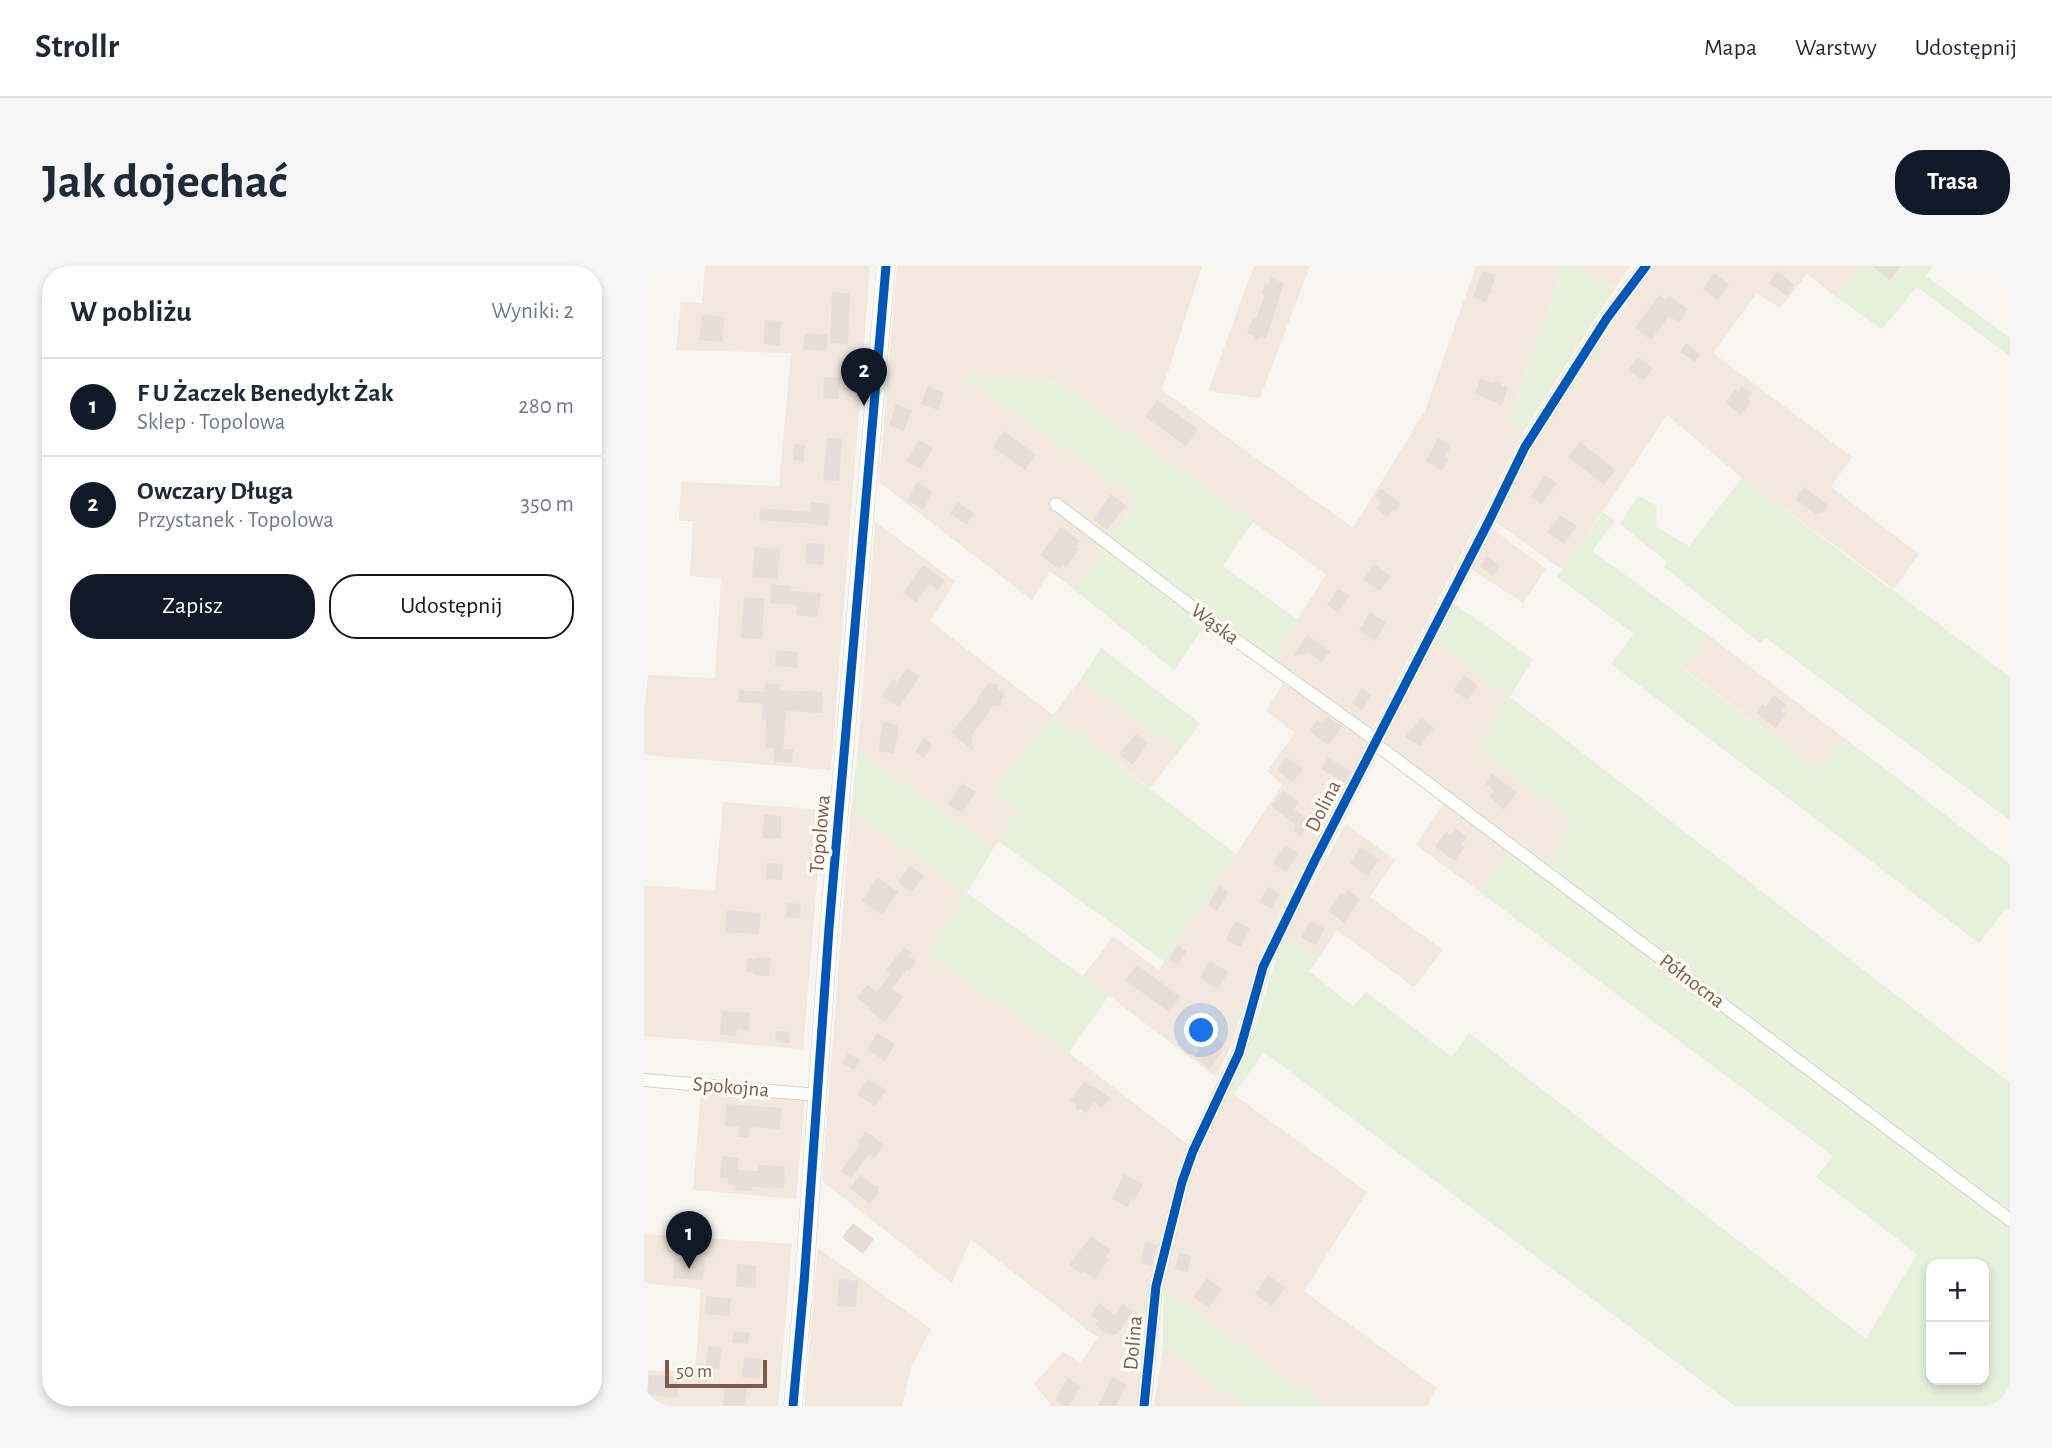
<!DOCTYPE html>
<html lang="pl">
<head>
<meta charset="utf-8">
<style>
  body { margin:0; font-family:"Alegreya Sans",sans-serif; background:#f6f6f7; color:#1f2937 }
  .controls { position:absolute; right:21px; bottom:21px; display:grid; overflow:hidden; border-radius:14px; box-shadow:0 4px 10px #0003 }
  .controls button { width:63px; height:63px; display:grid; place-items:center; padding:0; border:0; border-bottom:2px solid #e0e1e3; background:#fff; color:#1f2937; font:35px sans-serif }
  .scale { position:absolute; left:21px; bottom:18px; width:102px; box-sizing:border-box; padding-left:7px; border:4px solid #7a5c4d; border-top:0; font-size:19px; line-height:24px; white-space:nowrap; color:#7a5c4d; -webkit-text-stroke:5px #fffaf3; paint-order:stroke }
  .you { position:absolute; left:558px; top:765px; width:24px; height:24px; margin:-18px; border:5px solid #fff; border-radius:50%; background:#1a73e8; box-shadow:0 0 0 10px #1a73e833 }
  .badge { display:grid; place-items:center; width:46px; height:46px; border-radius:50%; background:#111827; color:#fff; font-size:23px; font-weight:700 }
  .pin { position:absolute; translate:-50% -58px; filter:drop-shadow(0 2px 4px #0008) }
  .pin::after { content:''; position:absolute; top:37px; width:24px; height:21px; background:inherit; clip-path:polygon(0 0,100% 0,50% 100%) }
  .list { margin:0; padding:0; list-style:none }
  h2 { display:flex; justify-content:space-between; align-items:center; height:91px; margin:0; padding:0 28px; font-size:30px }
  h2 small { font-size:23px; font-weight:400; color:#747a83 }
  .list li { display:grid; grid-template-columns:46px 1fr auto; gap:21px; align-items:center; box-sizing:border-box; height:98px; padding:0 28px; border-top:2px solid #e0e1e3 }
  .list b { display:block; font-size:26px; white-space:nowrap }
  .list p { margin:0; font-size:23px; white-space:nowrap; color:#747a83 }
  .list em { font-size:23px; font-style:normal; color:#747a83 }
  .actions { display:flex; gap:14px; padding:21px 28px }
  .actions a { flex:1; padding:16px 0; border:2px solid #111827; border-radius:28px; text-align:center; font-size:24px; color:#111827 }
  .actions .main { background:#111827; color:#fff }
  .map { position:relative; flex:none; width:1366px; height:1140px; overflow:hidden; border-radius:28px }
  header { display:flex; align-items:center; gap:42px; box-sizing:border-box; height:98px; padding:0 35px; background:#fff; border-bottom:2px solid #e0e1e3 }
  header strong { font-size:33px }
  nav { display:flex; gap:38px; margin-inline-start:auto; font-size:24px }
  .intro { display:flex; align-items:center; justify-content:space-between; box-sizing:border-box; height:168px; padding:0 42px }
  h1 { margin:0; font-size:49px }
  .button { padding:18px 32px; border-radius:28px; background:#111827; color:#fff; font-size:24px; font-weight:700 }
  main { display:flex; gap:42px; padding:0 42px }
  aside { flex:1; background:#fff; border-radius:28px; box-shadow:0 4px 10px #0003 }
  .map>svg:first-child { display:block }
  .residential { fill:#f2e8de }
  .green { fill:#e7f0db; fill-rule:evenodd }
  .building { fill:#e6ded7 }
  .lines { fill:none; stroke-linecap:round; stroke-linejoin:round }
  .street-casing { stroke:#d7d1cb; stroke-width:14 }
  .secondary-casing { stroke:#d9d2cb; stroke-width:19 }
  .street { stroke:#fefefd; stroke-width:12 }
  .secondary { stroke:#fefefd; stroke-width:18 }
  .cycleway-casing { stroke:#fffaf3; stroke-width:13 }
  .cycleway { stroke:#0057b8; stroke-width:9 }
  .labels { text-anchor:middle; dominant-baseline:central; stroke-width:7; stroke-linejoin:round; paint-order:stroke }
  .street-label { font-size:21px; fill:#7a5c4d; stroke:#fffaf3 }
</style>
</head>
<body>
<header>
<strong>Strollr</strong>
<nav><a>Mapa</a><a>Warstwy</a><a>Udostępnij</a></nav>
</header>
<div class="intro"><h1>Jak dojechać</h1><a class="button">Trasa</a></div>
<main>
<aside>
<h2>W pobliżu<small>Wyniki: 2</small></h2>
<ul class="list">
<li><span class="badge">1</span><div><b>F U Żaczek Benedykt Żak</b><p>Sklep · Topolowa</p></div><em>280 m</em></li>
<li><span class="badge">2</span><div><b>Owczary Długa</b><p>Przystanek · Topolowa</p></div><em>350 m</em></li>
</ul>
<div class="actions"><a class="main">Zapisz</a><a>Udostępnij</a></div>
</aside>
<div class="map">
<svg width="1366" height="1140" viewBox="0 0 1366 1140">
  <rect width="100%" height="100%" fill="#f9f5f0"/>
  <g class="residential">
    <polygon points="61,0 226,0 187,504 0,489 0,447 4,409 71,412 77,313 46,310 49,255 35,255 37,216 135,220 147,87 32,84 37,36 58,37"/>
    <polygon points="253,0 558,0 518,124 709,262 781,145 832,0 920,0 865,154 880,165 729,462 712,500 640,638 616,689 588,778 572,811 439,710 469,671 515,704 638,519 623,505 651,467 622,445 646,406 629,394 682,308 413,116 317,109 494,232 431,324 406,305 388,334 235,216"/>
    <polygon points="610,0 666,0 616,132 564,125"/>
    <polygon points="929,0 986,0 971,22"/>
    <polygon points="1010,0 1216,0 1192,31 1163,8 1136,42 1113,27 1069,87 1208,191 1187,221 1275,288 1250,323 1098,212 1023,149 919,304 850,255 882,191 945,92"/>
    <polygon points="231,256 311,315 286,355 409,449 436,414 536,484 506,522 409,449 350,527 373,545 349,583 214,484"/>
    <polygon points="847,262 902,303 879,337 827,303"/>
    <polygon points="1064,369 1200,472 1176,504 1040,403"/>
    <polygon points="791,375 865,431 833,484 926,552 908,600 874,574 836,626 772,579 806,528 739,477"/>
    <polygon points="79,536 179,544 159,783 0,770 0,619 71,625"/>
    <polygon points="207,544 323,627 283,687 425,787 543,878 531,914 505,1018 493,1140 408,1140 390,1118 419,1086 436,1097 454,1072 325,972 326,975 308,1017 178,915"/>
    <polygon points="702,558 751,594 726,631 799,684 770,721 693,664 675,692 639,671"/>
    <polygon points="584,824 723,926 660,1025 793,1122 783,1140 680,1140 519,1022 538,932 554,884"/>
    <polygon points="57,825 161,835 152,933 49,924"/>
    <polygon points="0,968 148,978 134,1140 5,1140 4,1104 51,1107 57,1023 0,1017"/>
    <polygon points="174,982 287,1063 267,1101 258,1140 160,1140"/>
    <polygon points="519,1081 600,1140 510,1140"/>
  </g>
  <g class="green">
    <polygon points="920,0 929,0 971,22 880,165 865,154"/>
    <polygon points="1216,0 1288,0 1282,10 1366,72 1366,90 1273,21 1238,63 1192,31"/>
    <polygon points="315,109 413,116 609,256 579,300 654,354 629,394 466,273 493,232"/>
    <polygon points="1098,212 1366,411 1366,554 1122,372 1116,377 1020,301 1023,296 976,258 994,230 1013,240 1012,261 1045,280"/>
    <polygon points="959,246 971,255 948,285 1064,369 1040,404 1176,504 1200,472 1366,598 1366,644 1362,642 1335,677 967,398 990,368 913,311"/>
    <polygon points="459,282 561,359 530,404 431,324"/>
    <path d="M810 338 889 393 866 431 1366 817V1140H1091L620 786 590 828 584 824 607 773 639 671 675 692 665 705 709 740 722 726 808 791 825 767 1222 1073 1273 988 1172 911 1189 890 836 626 874 574 908 599 926 552 833 484 865 431 791 375ZM1287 998H1340V1114H1287Z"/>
    <polygon points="457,382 556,457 536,484 436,414"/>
    <polygon points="409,449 592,588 521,696 354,575 373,545 349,527"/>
    <polygon points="214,484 349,583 323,627 465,729 425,787 282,687 323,627 207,544"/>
    <polygon points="519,1022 680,1140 600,1140 519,1081"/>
  </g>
  <g class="building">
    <polygon points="1228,0 1257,0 1246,14"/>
    <polygon points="838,5 852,9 847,24 848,27 845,29 842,36 829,31"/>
    <polygon points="1133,5 1151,19 1143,30 1125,17"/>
    <polygon points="1070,7 1085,18 1074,34 1059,23"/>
    <polygon points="627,12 640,17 622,73 617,71 612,74 610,69 603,67 609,51 612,52 621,28 618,27 621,17 624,19"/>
    <polygon points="188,26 206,27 204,78 186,77"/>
    <polygon points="1015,29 1022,34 1025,30 1044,43 1035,57 1025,50 1007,74 991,62"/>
    <polygon points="58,49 80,51 78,76 55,74"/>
    <polygon points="121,54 137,55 136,79 120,78"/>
    <polygon points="161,67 183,69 182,85 159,83"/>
    <polygon points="1042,77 1056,88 1051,96 1036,86"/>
    <polygon points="994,91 1009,102 1000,115 984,104"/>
    <polygon points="180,111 196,112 195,133 179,132"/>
    <polygon points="836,113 849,117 855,114 858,120 864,122 858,139 831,128"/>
    <polygon points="284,120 300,127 294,144 277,138"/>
    <polygon points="1098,120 1108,128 1104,133 1107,135 1097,149 1081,137 1091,123 1094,126"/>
    <polygon points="513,134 554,163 542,180 501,151"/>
    <polygon points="252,138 268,144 260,165 245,160"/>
    <polygon points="360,165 392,189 381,204 349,181"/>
    <polygon points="183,172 198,173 195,215 179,214"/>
    <polygon points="794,172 807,180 800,191 804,193 798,205 782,195"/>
    <polygon points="275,174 289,182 277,203 262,195"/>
    <polygon points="936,176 972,204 960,219 924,191"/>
    <polygon points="150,178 161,179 160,195 149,194"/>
    <polygon points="901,209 913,217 898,238 887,231"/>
    <polygon points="273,216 289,226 279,244 263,234"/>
    <polygon points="1160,221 1184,239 1178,248 1175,246 1173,249 1152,233"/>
    <polygon points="737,223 757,238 751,246 748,244 743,251 733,243 737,236 731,231"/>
    <polygon points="467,228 482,240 463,264 449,253"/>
    <polygon points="167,236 186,238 184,259 115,254 116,242 166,246"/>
    <polygon points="314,236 330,248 322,259 306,247"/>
    <polygon points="916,249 933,260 920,278 903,266"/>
    <polygon points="417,261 436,275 432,281 435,283 422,301 419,298 415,303 396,289"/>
    <polygon points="163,277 181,278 179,299 161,297"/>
    <polygon points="111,281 136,283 133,313 108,311"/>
    <polygon points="843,290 856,300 849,310 836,300"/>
    <polygon points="730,298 747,310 736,325 719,313"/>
    <polygon points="279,299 301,314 294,324 286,318 272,336 259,327"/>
    <polygon points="127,318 148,320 147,325 177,327 173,351 152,349 153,339 126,337"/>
    <polygon points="694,323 706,330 694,347 683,339"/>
    <polygon points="100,331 120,333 118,373 97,372"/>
    <polygon points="726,346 742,357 731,375 715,364"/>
    <polygon points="663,369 686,385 678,396 665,387 649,390"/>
    <polygon points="132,384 154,386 153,402 131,400"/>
    <polygon points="263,402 276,410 255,441 238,430 249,413 253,416"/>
    <polygon points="820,409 834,420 823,434 809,424"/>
    <polygon points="345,416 348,418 353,417 354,423 361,428 357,434 358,439 349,440 328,469 330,485 307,467 334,435 332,434"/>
    <polygon points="121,417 137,419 136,424 179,426 178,447 142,445 139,483 149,483 148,497 130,496 131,482 121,482 122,454 118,454 119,438 94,436 95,424 120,426"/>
    <polygon points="718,422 728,429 718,444 708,437"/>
    <polygon points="1130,429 1142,439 1137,445 1142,448 1132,462 1112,447 1118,438 1122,440"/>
    <polygon points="684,450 698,461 684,479 665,465 673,454 678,458"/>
    <polygon points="777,452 790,462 776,480 761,471"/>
    <polygon points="239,456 255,459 250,488 234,485"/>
    <polygon points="492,468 504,477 489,499 475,488"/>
    <polygon points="280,472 288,478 280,492 271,486"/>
    <polygon points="642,491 659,503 649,516 633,504"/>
    <polygon points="684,491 707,505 701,517 677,503"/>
    <polygon points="848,508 873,526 860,544 846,531 850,524 841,518"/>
    <polygon points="318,517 332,526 318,547 304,538"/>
    <polygon points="639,524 655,536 650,543 667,555 657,570 649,564 652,559 627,540"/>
    <polygon points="120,549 137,550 137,573 118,572"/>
    <polygon points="811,562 823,571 817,578 821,581 810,595 791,580 802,566 806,569"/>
    <polygon points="642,579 655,588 642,606 629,597"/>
    <polygon points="717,581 735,594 723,610 706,597"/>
    <polygon points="123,597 139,598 138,614 122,613"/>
    <polygon points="266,600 280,610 268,626 254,616"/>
    <polygon points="233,611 254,626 238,649 218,635"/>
    <polygon points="575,620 585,626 573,645 564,639"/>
    <polygon points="624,621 636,628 627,643 615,636"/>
    <polygon points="704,624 716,633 700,657 684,645 697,627 700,630"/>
    <polygon points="143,637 157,638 156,652 142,651"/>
    <polygon points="83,644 117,647 115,668 81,666"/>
    <polygon points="591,655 606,662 597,681 582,674"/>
    <polygon points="666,655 681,663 672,679 657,671"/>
    <polygon points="534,680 543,685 534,699 525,694"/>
    <polygon points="260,681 268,687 265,690 272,695 265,705 263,703 248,723 259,731 241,756 224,743 225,741 213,732 223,719 233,726 246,708 242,704"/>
    <polygon points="114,691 127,692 125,710 109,709 109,706 102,705 104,692 113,693"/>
    <polygon points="566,695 584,706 574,723 556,712"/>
    <polygon points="493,699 536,731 525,746 481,714"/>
    <polygon points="78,745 106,747 105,764 93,763 92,770 76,769"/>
    <polygon points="132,765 146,766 145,777 131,775"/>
    <polygon points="233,767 251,778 241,795 223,784"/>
    <polygon points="566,767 578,775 578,786 566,803 550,791 556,784 551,781 559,769 562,772"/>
    <polygon points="204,787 216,794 210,804 198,797"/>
    <polygon points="224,813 242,824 231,840 213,829"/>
    <polygon points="440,816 447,821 448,819 466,832 458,842 450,836 442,847 436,843 432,843 432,839 426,835"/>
    <polygon points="82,838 138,842 136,863 106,861 105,871 94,871 95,861 81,860"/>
    <polygon points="222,865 240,879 230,892 225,888 207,912 197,905 216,878 214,876"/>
    <polygon points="78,890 95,892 93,904 115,905 115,899 141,900 140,922 108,921 108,925 91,924 92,919 84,918 84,912 76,912"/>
    <polygon points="480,908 499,918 490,935 486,933 483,941 468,933"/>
    <polygon points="216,909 230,919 234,919 234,927 226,938 206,922"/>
    <polygon points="209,957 230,973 219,988 198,972"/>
    <polygon points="447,970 466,984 462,991 465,993 451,1013 440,1005 438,1008 425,999"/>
    <polygon points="501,976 513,979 508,1000 497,998"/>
    <polygon points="535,987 547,990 544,1006 531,1003"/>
    <polygon points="30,992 61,994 59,1014 29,1012"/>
    <polygon points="93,998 112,999 111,1022 92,1021"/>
    <polygon points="624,1009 641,1021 628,1040 611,1028"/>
    <polygon points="563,1012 578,1023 565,1042 549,1031"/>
    <polygon points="195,1013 214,1015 212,1041 193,1040"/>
    <polygon points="62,1030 87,1033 85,1050 61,1048"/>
    <polygon points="455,1037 471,1049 478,1038 489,1045 472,1069 461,1067 451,1059 454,1054 447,1049"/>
    <polygon points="90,1065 106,1067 104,1078 88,1077"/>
    <polygon points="64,1081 78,1082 75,1103 62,1101"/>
    <polygon points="100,1091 118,1093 116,1113 98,1111"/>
    <polygon points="5,1109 35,1111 33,1131 3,1129"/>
    <polygon points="468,1111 482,1119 472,1140 454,1140"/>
    <polygon points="424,1112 437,1120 426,1140 420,1140 411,1134"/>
    <polygon points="81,1118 104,1120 100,1140 79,1139"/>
  </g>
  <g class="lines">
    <defs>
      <g id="street">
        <polyline points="412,238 589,372 732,474"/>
        <polyline points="730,477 1366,954"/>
        <polyline points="0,814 174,829"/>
        <polyline points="500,1140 512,1020 538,916 549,885 595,787 619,701 671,594 845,255 881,181 963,52 1002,0"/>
      </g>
      <polyline id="secondary" points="149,1140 160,1017 185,662 242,0"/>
    </defs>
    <use href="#street" class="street-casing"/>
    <use href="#secondary" class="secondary-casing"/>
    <use href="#street" class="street"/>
    <use href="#secondary" class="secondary"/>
    <defs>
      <g id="cycleway">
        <polyline points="149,1140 160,1017 185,662 242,0"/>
        <polyline points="500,1140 512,1020 538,916 549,885 595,787 619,701 671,594 845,255 881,181 963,52 1002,0"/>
      </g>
    </defs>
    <use href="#cycleway" class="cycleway-casing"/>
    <use href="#cycleway" class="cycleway"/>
  </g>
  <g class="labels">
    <g class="street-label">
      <text transform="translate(571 358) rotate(37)">Wąska</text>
      <text transform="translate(679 540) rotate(-63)">Dolina</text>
      <text transform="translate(176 568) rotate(-85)">Topolowa</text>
      <text transform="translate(1048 715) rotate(37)">Północna</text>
      <text transform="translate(87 821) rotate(5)">Spokojna</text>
      <text transform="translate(489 1077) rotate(-85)">Dolina</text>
    </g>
  </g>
</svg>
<div class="controls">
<button>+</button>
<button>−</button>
</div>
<div class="scale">50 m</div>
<div class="you"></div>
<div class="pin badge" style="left:45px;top:1003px">1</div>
<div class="pin badge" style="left:220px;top:140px">2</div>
</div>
</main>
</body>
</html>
